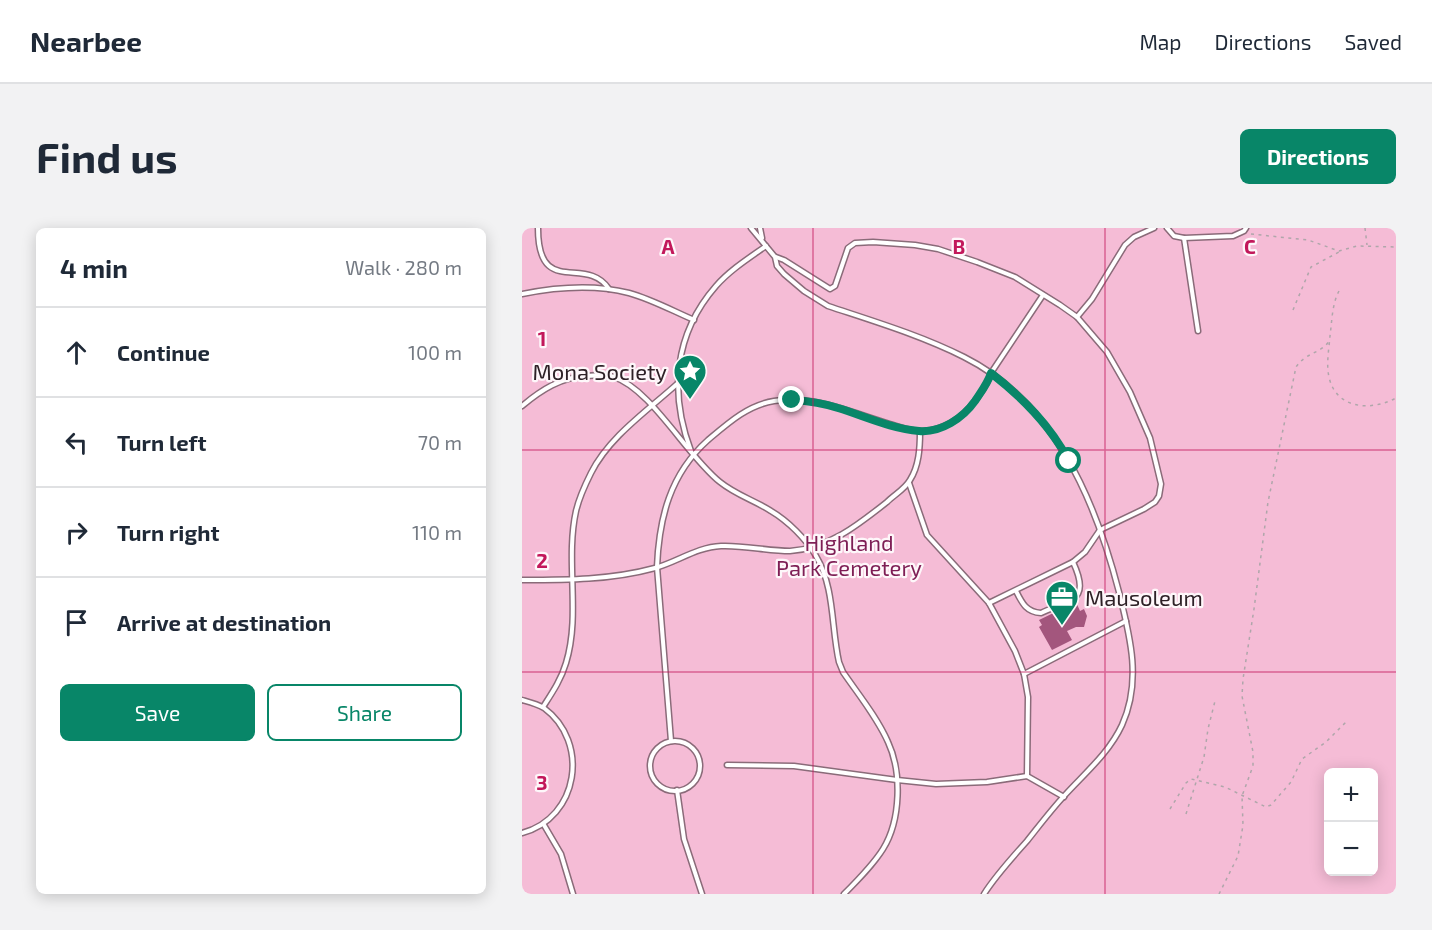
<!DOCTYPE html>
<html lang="en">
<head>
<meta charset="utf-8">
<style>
  body { margin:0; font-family:"Exo 2",sans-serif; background:#f2f2f3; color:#1f2937 }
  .controls { position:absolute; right:18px; bottom:18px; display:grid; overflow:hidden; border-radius:9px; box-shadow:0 3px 15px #0003 }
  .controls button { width:54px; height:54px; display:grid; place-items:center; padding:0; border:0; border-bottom:2px solid #e0e1e3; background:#fff; color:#1f2937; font:30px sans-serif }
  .stop { position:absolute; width:18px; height:18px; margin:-14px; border:4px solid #088668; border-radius:50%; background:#fff }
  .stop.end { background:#088668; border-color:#fff; box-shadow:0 2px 6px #0008 }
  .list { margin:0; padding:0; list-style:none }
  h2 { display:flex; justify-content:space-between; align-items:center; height:78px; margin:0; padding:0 24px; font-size:26px }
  h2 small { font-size:20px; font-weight:400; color:#747a83 }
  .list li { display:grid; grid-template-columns:39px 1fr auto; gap:18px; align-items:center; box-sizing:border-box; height:90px; padding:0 24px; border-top:2px solid #e0e1e3 }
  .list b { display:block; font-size:22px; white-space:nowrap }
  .list em { font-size:20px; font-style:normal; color:#747a83 }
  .actions { display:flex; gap:12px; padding:18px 24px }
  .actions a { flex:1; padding:14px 0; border:2px solid #088668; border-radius:9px; text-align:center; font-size:21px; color:#088668 }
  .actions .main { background:#088668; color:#fff }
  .icon { flex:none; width:33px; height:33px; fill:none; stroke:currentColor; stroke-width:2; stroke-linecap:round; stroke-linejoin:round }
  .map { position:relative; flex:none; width:874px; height:666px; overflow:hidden; border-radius:9px }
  header { display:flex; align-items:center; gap:36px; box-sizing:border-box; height:84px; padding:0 30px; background:#fff; border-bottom:2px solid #e0e1e3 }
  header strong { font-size:28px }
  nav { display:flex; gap:33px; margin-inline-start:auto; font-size:21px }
  .intro { display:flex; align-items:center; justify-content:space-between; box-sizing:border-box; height:144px; padding:0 36px }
  h1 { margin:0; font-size:42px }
  .button { padding:15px 27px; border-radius:9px; background:#088668; color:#fff; font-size:21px; font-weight:700 }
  main { display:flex; gap:36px; padding:0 36px }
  aside { flex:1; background:#fff; border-radius:9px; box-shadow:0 3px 15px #0003 }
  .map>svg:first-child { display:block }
  .green { fill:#f5bcd6; fill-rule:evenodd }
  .building { fill:#a3567d }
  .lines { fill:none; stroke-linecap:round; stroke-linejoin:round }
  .service-casing { stroke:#8a6b79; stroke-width:7 }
  .path { stroke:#afa6aa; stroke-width:1.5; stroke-dasharray:3 4.5; stroke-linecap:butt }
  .service { stroke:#fff; stroke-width:4 }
  .route { stroke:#088668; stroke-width:8 }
  .grid { fill:none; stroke:#c2185b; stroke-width:1.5; stroke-opacity:0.55 }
  .labels { text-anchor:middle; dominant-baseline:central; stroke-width:4.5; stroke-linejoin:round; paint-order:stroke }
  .poi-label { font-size:22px; fill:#2e2127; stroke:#fef7fa; text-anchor:end }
  .park-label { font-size:22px; fill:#7e1e55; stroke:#fef7fa }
  .grid-label { font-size:20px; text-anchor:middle; font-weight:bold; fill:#c2185b; stroke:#fef7fa; stroke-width:4.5; stroke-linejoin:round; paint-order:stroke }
</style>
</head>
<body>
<header>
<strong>Nearbee</strong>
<nav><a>Map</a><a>Directions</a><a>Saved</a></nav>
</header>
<div class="intro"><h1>Find us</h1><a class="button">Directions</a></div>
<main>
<aside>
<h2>4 min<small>Walk · 280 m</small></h2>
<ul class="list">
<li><svg class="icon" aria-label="ahead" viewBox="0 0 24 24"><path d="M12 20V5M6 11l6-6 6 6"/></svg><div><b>Continue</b></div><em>100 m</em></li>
<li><svg class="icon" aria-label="left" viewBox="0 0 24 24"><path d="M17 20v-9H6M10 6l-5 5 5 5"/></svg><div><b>Turn left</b></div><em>70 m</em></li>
<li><svg class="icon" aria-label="right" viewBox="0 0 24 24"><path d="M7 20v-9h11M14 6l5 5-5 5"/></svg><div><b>Turn right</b></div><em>110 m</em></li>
<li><svg class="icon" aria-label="arrive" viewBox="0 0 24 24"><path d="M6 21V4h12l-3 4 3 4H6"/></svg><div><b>Arrive at destination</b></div></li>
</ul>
<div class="actions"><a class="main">Save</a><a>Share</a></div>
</aside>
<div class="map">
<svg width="874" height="666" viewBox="0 0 874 666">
  <rect width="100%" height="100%" fill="#fef7fa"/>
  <path class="green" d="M0 0H874V666H0ZM806 544H852V644H806Z"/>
  <polygon class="building" points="554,374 558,383 562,381 565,388 562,399 554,399 545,403 550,412 530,422 517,399 520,397 517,392"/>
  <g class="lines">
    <defs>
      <g id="service">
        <path d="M16 0C16 71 64 26 87 61"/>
        <path d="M229 0 253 29 255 38 262 46 282 63 306 78C351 93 398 107 442 129 532 174 573 271 597 364 608 408 620 453 600 497 587 525 563 545 543 567 529 582 517 598 505 613 490 630 474 647 462 666"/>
        <polyline points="238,0 240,10"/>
        <polyline points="645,0 652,8 662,10 711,8 722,3 724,0"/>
        <polyline points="662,10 676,103"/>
        <polyline points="254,29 262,32 308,61 313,58 326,20 333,15 351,14 393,17 416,21 455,34 493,49 538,77 555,89 585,124 608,164 628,210 639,256 637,268 633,274 622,281 578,302 563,324 551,334 467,375"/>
        <path d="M0 66C35 59 72 56 107 65 129 71 151 83 172 92"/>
        <polyline points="555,89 570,71 603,17 612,9 632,0"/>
        <path d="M0 178C19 162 39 149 65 148 74 147 83 146 92 149 129 161 165 228 198 254 214 267 232 272 249 283 266 293 284 311 294 328 313 360 309 399 317 434L321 444C336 466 355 489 366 514 380 544 379 592 361 621 351 637 336 652 322 666"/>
        <path d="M169 223C147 165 152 106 194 58 208 42 227 30 244 18"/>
        <polyline points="387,255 405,307 467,375 493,423 502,446 506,469 505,548"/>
        <path d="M0 352C45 352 89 352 133 340 155 334 175 319 199 318 222 317 245 323 268 323 306 321 336 297 365 274 372 267 383 261 388 252 397 238 398 220 398 203"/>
        <path d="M494 363C500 375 504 384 519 385 550 371 569 373 551 334"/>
        <polyline points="502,446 604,393"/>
        <path d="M0 472C7 474 15 476 22 480 68 514 57 590 0 605"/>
        <path d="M21 479C30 465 39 452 44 435 59 386 43 333 54 283 57 270 63 257 69 245 87 209 125 183 155 156"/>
        <path d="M149 513 135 339C137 290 148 246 186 212 206 195 226 177 252 173 293 167 330 185 368 196 378 199 389 203 399 203 417 203 436 193 447 180 456 170 465 157 469 145L521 67"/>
        <circle cx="153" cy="538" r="25"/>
        <polyline points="205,537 272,538 375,552 414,556 465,554 505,548 542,569"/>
        <polyline points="155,562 162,611 180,666"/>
        <polyline points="22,597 39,626 51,666"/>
      </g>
    </defs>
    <use href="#service" class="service-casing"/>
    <g class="path">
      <polyline points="843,0 845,17"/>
      <polyline points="729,6 786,12 817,23 835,18 874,19"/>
      <path d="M817 63C810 76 810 93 808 108 807 121 804 136 807 149 814 182 850 183 874 170"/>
      <polyline points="771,82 789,39 817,24"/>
      <polyline points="648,581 664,555 669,551 703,559 744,579 749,577 769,554 780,531 804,514 826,492"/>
      <polyline points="664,586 682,529 686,501 693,473"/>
      <path d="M697 666 716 628 721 597 720 568 731 538V524L720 468 721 451 732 381 746 274 774 139C784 124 799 126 808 112"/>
    </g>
    <use href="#service" class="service"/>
  </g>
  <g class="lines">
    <path class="route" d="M270 172C286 173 301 175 316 180 342 188 370 201 397 203 419 205 441 190 453 173 459 164 466 155 469 145 501 170 528 197 547 233"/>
  </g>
  <path class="grid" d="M291 0V666M583 0V666M0 222H874M0 444H874"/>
  <defs>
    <symbol id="sight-pin" viewBox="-11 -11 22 30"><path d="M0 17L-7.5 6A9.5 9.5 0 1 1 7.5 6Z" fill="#088668" stroke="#fef7fa"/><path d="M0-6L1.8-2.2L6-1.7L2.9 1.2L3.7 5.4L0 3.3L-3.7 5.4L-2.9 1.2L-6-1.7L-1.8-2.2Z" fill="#fff"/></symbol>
    <symbol id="office-pin" viewBox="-11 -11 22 30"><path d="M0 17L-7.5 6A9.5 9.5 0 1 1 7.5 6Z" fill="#088668" stroke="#fef7fa"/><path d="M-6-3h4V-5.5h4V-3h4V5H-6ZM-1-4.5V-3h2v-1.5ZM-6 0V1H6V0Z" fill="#fff"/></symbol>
  </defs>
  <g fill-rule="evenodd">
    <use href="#sight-pin" x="149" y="124" width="38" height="52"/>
    <use href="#office-pin" x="521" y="350" width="38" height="52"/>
  </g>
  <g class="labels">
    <g class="poi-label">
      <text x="145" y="143">Mona Society</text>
      <text x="563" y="369" text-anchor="start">Mausoleum</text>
    </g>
    <g class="park-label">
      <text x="327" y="314">Highland<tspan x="327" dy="25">Park Cemetery</tspan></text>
    </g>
  </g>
  <g class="grid-label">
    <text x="146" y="26">A</text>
    <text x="437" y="26">B</text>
    <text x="728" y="26">C</text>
    <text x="20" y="118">1</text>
    <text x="20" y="340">2</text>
    <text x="20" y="562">3</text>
  </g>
</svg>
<div class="controls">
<button>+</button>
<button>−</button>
</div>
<div class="stop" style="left:547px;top:233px"></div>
<div class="stop end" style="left:270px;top:172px"></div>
</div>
</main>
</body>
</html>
